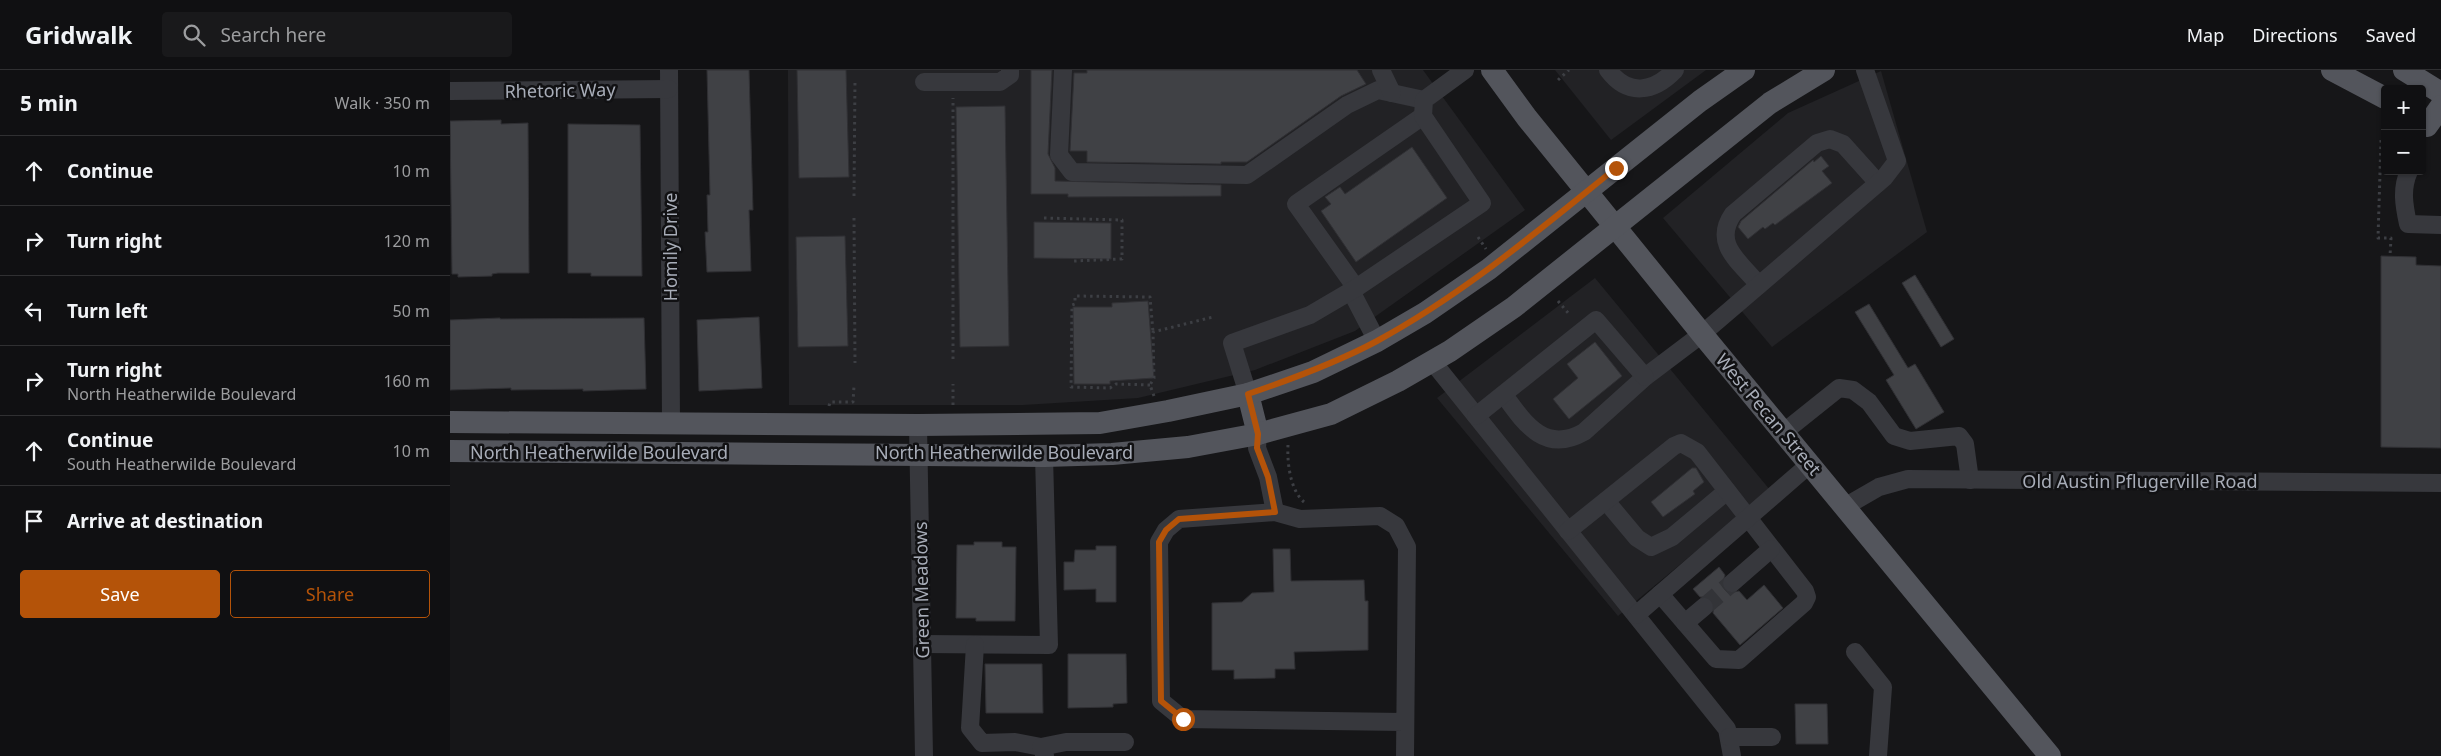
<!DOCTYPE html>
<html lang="en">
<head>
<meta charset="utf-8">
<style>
  body { margin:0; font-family:"Noto Sans",sans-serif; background:#19191b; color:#f1f3f6 }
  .controls { position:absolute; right:15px; top:15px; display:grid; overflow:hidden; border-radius:5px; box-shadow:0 1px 4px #0004 }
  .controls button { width:45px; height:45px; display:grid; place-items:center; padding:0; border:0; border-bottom:1px solid #303032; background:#101012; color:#f1f3f6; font:25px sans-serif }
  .stop { position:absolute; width:15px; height:15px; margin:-11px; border:4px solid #b45309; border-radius:50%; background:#fff }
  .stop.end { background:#b45309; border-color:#fff; box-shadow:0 1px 5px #0008 }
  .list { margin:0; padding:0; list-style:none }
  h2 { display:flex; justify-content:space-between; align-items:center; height:65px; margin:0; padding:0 20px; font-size:21px }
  h2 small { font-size:16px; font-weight:400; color:#9c9d9f }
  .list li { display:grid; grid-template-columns:32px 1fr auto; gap:15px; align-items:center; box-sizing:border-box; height:70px; padding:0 20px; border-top:1px solid #303032 }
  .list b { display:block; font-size:19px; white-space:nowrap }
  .list p { margin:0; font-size:16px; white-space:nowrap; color:#9c9d9f }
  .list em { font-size:16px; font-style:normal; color:#9c9d9f }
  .actions { display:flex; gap:10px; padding:15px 20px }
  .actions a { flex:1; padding:11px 0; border:1px solid #b45309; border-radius:5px; text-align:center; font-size:18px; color:#b45309 }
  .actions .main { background:#b45309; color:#fff }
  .icon { flex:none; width:28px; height:28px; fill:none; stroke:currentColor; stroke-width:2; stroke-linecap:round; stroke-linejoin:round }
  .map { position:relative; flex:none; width:1991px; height:686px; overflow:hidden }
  header { display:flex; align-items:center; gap:30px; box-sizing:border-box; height:70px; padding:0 25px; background:#101012; border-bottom:1px solid #303032 }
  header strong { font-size:24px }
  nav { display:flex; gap:28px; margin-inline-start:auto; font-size:18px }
  .search { width:350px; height:45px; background:#19191b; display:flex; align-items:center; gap:12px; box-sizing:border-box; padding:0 18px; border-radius:5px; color:#9c9d9f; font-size:19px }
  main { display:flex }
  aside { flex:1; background:#101012 }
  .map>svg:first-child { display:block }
  .built { fill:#222225 }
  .building { fill:#404145; stroke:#303034 }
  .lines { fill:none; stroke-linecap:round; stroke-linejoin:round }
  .minor-tunnel { stroke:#333438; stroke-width:18; stroke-dasharray:18 9; stroke-linecap:butt }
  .path { stroke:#3d3f44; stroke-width:3; stroke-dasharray:2.5 4; stroke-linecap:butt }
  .minor { stroke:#37383d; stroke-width:18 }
  .major { stroke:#53555c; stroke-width:22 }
  .route { stroke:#b45309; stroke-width:6 }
  .labels { text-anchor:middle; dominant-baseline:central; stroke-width:5; stroke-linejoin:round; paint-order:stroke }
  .street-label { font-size:18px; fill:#a8adb8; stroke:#111113 }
</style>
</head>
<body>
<header>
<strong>Gridwalk</strong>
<div class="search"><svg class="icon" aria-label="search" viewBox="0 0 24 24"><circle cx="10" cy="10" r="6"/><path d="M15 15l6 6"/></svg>Search here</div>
<nav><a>Map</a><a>Directions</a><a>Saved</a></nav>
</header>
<main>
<aside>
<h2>5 min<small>Walk · 350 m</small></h2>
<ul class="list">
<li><svg class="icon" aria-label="ahead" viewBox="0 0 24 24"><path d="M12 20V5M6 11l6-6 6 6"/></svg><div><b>Continue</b></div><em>10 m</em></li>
<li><svg class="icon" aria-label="right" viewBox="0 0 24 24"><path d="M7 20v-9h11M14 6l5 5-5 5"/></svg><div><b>Turn right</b></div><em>120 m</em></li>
<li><svg class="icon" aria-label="left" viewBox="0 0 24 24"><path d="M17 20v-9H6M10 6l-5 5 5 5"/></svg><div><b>Turn left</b></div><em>50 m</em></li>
<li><svg class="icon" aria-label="right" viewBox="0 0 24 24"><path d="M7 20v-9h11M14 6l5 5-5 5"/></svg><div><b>Turn right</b><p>North Heatherwilde Boulevard</p></div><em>160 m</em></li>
<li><svg class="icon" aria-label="ahead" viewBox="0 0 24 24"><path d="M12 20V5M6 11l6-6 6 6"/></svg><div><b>Continue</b><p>South Heatherwilde Boulevard</p></div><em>10 m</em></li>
<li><svg class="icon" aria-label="arrive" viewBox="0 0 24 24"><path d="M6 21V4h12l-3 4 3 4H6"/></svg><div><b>Arrive at destination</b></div></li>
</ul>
<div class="actions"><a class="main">Save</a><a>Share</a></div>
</aside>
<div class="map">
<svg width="1991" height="686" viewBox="0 0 1991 686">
  <rect width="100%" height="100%" fill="#161618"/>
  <g class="built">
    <polygon points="338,0 973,0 1075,140 905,261 805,300 688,328 573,335 339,335"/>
    <polygon points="1105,0 1256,0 1161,70"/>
    <polygon points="1431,1 1477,162 1322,277 1213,148 1338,43"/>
    <polygon points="1145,208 1320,420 1168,546 987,328"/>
  </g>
  <g class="building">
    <polygon points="257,0 299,0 303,140 299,140 301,201 257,202 255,162 258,162 257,125 260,125"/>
    <polygon points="347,0 396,0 399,107 349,108"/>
    <polygon points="581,0 602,0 598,84 605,98 605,111 771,115 771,126 618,127 618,124 581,124"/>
    <polygon points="637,0 907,0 916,14 891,26 797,92 771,92 771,94 637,92 637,81 620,81 624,3 637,3"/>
    <polygon points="555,36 559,276 510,277 506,37"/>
    <polygon points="51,50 51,54 78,53 79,203 48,203 42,204 42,206 8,207 8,204 2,204 0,51"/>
    <polygon points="118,54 190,55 192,206 141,206 141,203 118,203"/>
    <polygon points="962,77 997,128 906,192 871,141 881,134 875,127 890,117 895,124"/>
    <polygon points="1371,86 1379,96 1372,101 1382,113 1325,155 1323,153 1315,159 1313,157 1298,169 1288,157 1291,151 1363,90 1364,92"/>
    <polygon points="584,152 661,153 661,189 584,188"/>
    <polygon points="395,166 398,276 348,277 346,167"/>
    <polygon points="1931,186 1966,187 1966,195 1991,196 1991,378 1931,377"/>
    <polygon points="1465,205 1504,269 1491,277 1452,213"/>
    <polygon points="698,231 704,308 660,311 660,314 624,314 623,237 662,237 662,233"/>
    <polygon points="1419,234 1458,298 1465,294 1494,342 1466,359 1436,310 1444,305 1405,242"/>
    <polygon points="309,247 312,318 249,321 247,250"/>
    <polygon points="50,248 50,249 194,248 196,319 133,321 133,319 61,320 61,318 0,320 0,250"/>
    <polygon points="1145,272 1172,306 1119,349 1103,329 1128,308 1117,294"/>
    <polygon points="1242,398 1246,398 1254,412 1243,421 1245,424 1213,447 1201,432"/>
    <polygon points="524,472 552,472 552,477 566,477 565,551 526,551 526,548 506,548 507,475 524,475"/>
    <polygon points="646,476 666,476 666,532 646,532 646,519 614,520 614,492 624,492 625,480 646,480"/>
    <polygon points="823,479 840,479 841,511 914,510 915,531 918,531 918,580 844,582 845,599 825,599 825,608 784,609 784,600 762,600 762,533 792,532 802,523 824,522"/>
    <polygon points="1269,497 1275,505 1272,516 1278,523 1289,521 1297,530 1314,515 1333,538 1290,575 1263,543 1264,536 1262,531 1257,527 1250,527 1243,519"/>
    <polygon points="618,584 676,584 677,633 663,634 663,637 618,638"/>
    <polygon points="535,594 592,594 593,643 536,643"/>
    <polygon points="1345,634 1377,634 1378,674 1346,674"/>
  </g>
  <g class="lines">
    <polyline class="minor-tunnel" points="1254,537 1282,513"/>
    <g class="path">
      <polyline points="1108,10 1119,0"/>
      <polyline points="1935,65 1931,70 1928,168 1941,168 1940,186"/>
      <polyline points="404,126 405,9"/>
      <polyline points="404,148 405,293"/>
      <polyline points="594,148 672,150 672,189 624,191 624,192"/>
      <polyline points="1028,167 1036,179"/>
      <polyline points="1108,231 1119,244"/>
      <polyline points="503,289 503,28"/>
      <polyline points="700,315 666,314 660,318 621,317 622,235 625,234 625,226 700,227 703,262"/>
      <polyline points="704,326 700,315 704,308 703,262 763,247"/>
      <polyline points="503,335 503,314"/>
      <polyline points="379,336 380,332 403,332 404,316"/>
      <path d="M838 375C837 392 840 420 854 432"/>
    </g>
    <g class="minor">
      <polyline points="219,0 221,353"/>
      <polyline points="613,0 609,85 622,102 797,105 897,35 928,20 974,30"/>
      <polyline points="931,0 942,23"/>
      <path d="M1158 0C1178 27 1204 22 1225 0"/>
      <polyline points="474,12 550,12 560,5 560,0"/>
      <polyline points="0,21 219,19"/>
      <path d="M1959 101C1951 119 1954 135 1958 154L1991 155"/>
      <path d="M1309 215C1290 192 1262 174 1283 144L1367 73 1380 69 1393 74 1428 113"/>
      <polyline points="906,218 846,134 973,46"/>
      <polyline points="901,221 927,271"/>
      <polyline points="982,291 1277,659 1282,686"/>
      <polyline points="798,324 782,273 860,245 906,218 1032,133 973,46 974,30 1015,0"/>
      <path d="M1054 325C1075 354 1095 384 1134 362L1195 307 1252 264 1434 108 1447 91 1415 0"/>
      <polyline points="1026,346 1146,250 1195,307"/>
      <polyline points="468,355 474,686"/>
      <polyline points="1334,362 1389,318 1403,320 1419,332 1444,366 1460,371 1509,366 1515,374 1520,410"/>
      <polyline points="808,364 807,378 818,407 825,442"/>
      <polyline points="1156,431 1187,468 1201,477 1222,467 1277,421"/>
      <polyline points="1396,436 1429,417 1458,409 1991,413"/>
      <polyline points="1118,461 1224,376 1231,373 1247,382 1355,521 1357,527 1354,533 1289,590 1266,589 1210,524"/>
      <polyline points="1282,513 1321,479"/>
      <polyline points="1186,545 1360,394"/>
      <polyline points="1235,553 1254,537"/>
      <polyline points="472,574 599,575 594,386"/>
      <polyline points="525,575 520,658 532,673 565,672 591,677 595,686"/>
      <polyline points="1405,582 1433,617 1428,686"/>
      <polyline points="954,652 733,649 711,631 709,472 716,460 729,449 825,442 850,449 930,446 946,456 957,477 955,686"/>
      <polyline points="1279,667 1322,667"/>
      <polyline points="591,677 616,672 675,672"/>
    </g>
    <g class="major">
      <polyline points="1042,0 1077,48 1252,264 1600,686"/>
      <polyline points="1882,0 1935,28"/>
      <polyline points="1954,0 1991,23"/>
      <polyline points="1977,56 1991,36"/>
      <polyline points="798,324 808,364"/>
      <polyline points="0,352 468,355 650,353 718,341 798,324 863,302 927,271 975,243 1039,199 1250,31 1294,0"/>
      <polyline points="0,381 594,386 662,384 738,377 808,364 881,344 948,311 1000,281 1064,237 1320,33 1374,0"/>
    </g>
  </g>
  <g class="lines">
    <path class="route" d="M733 649 711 631 709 472 716 460 729 449 825 442 818 407 807 378 808 364 798 324C842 309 886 293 927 271 1014 224 1090 159 1166 98"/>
  </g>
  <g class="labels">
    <g class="street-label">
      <text transform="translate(110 20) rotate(-1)">Rhetoric Way</text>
      <text transform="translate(220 177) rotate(-90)">Homily Drive</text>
      <text transform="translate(1319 344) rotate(50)">West Pecan Street</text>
      <text x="149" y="382">North Heatherwilde Boulevard</text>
      <text x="554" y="382">North Heatherwilde Boulevard</text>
      <text x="1690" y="411">Old Austin Pflugerville Road</text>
      <text transform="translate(471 520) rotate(-91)">Green Meadows</text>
    </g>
  </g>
</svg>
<div class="controls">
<button>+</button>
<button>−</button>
</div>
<div class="stop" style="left:733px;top:649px"></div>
<div class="stop end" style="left:1166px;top:98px"></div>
</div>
</main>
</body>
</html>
